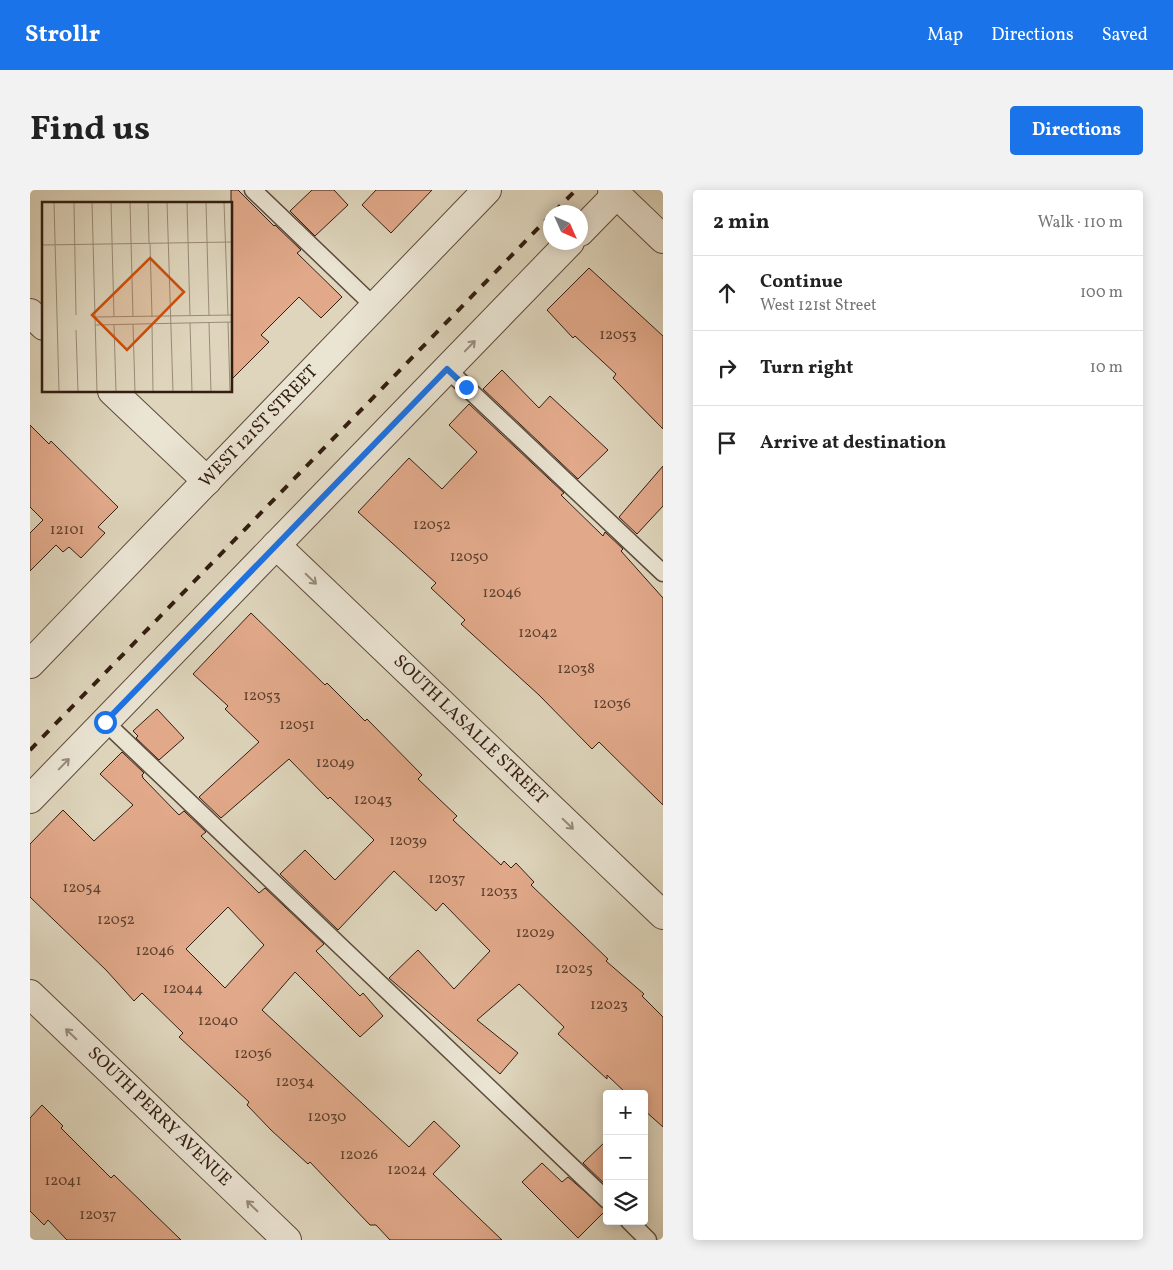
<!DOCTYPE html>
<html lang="en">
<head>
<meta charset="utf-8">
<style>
  body { margin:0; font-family:Vollkorn,serif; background:#f2f2f2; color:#222 }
  .controls { position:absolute; right:15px; bottom:15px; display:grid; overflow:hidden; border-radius:5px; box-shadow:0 2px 12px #0003 }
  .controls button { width:45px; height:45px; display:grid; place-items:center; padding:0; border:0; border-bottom:1px solid #e0e0e0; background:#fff; color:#222; font:25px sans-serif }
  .compass { position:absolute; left:513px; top:15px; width:45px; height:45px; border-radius:50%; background:#fff; box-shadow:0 2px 12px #0003; rotate:135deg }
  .stop { position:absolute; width:15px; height:15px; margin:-11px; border:4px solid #1a73e8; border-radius:50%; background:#fff }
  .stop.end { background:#1a73e8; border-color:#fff; box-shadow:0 1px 5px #0008 }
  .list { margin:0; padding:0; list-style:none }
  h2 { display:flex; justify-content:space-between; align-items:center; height:65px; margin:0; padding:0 20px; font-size:21px }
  h2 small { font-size:16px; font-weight:400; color:#767676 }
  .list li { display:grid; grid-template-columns:32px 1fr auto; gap:15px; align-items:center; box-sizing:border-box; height:75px; padding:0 20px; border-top:1px solid #e0e0e0 }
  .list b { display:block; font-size:19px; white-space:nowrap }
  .list p { margin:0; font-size:16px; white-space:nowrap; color:#767676 }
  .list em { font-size:16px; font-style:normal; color:#767676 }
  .icon { flex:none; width:28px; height:28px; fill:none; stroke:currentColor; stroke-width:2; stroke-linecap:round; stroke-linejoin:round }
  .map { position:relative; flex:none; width:633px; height:1050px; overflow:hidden; border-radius:5px }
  header { display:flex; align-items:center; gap:30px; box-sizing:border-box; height:70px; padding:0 25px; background:#1a73e8; color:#fff }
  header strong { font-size:24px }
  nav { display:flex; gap:28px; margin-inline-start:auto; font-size:18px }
  .intro { display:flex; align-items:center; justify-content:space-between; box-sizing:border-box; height:120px; padding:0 30px }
  h1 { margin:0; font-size:35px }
  .button { padding:12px 22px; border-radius:5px; background:#1a73e8; color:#fff; font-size:18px; font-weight:700 }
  main { display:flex; gap:30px; padding:0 30px }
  aside { flex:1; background:#fff; border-radius:5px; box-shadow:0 2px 12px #0003 }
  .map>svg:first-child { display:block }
  .building { fill:#e1a98a; stroke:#331d11; fill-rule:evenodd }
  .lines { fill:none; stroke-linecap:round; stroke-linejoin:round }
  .service-casing { stroke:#5e4b3c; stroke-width:19 }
  .minor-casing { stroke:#5e4b3c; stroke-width:30 }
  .tertiary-casing { stroke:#5e4b3c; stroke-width:30 }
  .service { stroke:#eae4d3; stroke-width:16 }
  .minor { stroke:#eae4d3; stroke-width:28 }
  .tertiary { stroke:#eae4d3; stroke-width:28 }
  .rail { stroke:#331d11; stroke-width:4; stroke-dasharray:9 9; stroke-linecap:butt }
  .oneway { stroke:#988a7c }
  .route { stroke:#1a73e8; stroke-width:6 }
  .labels { text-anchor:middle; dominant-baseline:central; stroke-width:4.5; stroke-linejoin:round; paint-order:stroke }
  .number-label { font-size:15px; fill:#5e402f }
  .street-label { font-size:18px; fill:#331d11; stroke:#eae4d3 }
  .inset-road { fill:none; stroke:#9a8b78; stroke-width:1 }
  .view { fill:#cd500d; fill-opacity:0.15; stroke:#cd500d; stroke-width:2.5 }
  .inset-edge { fill:none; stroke:#331d11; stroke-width:2.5 }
</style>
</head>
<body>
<header>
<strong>Strollr</strong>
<nav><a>Map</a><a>Directions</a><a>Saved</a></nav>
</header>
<div class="intro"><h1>Find us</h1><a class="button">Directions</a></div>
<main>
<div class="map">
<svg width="633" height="1050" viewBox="0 0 633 1050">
  <rect width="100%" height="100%" fill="#ded5bc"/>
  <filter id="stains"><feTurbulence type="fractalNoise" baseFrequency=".004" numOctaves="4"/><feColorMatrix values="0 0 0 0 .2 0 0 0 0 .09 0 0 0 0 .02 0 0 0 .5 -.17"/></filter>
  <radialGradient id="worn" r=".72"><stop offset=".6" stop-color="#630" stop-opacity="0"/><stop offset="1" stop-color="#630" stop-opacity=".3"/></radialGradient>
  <g class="building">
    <polygon points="201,0 208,0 244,36 245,35 271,60 267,63 312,107 291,128 269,107 231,145 239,152 201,190"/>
    <polygon points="282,0 304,0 318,15 285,46 260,21"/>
    <polygon points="346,0 402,0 361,43 332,15"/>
    <polygon points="559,78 633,146 633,239 583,188 586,184 545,146 543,148 517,120"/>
    <polygon points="472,180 509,218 520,206 578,260 548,289 453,199"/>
    <polygon points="439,214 534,303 531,305 573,346 575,342 593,359 591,361 633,408 633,615 569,552 562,559 509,505 431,434 435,430 401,398 406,393 328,322 379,268 412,299 447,262 419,235"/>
    <polygon points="0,235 19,254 21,251 88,317 68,337 75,343 51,368 39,357 33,362 26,355 0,381 0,343 13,330 0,317"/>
    <polygon points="633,276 633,316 607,344 589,327"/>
    <polygon points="221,423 295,495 297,493 335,531 337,529 392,585 388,589 427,626 423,630 471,675 474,671 481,678 486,673 504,692 501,695 578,769 576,771 614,804 612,806 633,827 633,937 614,920 614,904 597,904 577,885 577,889 528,844 534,837 489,794 447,830 488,863 470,884 359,788 388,760 424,799 460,761 413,713 406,721 364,681 308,740 250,684 275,660 305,690 344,650 300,607 298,609 259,569 191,628 169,607 229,552 195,519 198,516 163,484"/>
    <polygon points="127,519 154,548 129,570 106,548 108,546 103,541"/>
    <path d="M92 562 114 583 112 585 113 588 149 625 154 621 176 642 171 646 229 703 235 698 294 754 286 761 330 806 333 803 353 826 330 847 265 782 232 820 379 957 404 931 430 956 403 984 472 1050H360L346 1035H340L280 972 278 974 241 940 217 915 219 912 149 847 153 843 112 803 104 811 76 780 0 707V654L33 620 64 651 103 615 70 584ZM198 717 234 755 195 798 156 759Z"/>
    <polygon points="12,915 33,936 31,938 81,988 84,985 151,1050 37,1050 18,1030 14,1035 0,1021 0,928"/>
    <polygon points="577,950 577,996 553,973"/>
    <polygon points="512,973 532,992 538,987 576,1020 548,1048 492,992"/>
  </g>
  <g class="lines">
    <defs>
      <g id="service">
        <polyline points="223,0 345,117"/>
        <polyline points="417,179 633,383"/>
        <polyline points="75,532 577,1010"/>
        <polyline points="599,1031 618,1050"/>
      </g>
      <g id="minor">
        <polyline points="550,42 587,4"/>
        <polyline points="0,123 14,136"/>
        <polyline points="82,201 177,291"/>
        <polyline points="246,355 633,725"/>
        <polyline points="0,474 457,0"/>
        <polyline points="0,609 540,52"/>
        <polyline points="0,804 257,1050"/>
      </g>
      <polyline id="tertiary" points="582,0 633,49"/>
    </defs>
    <use href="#service" class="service-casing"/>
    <use href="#minor" class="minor-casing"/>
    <use href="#tertiary" class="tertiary-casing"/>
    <use href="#service" class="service"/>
    <use href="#minor" class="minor"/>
    <use href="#tertiary" class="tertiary"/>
    <g class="rail">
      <polyline points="524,22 546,0"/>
      <polyline points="0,560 520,26"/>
    </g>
  </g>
  <defs><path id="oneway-shaft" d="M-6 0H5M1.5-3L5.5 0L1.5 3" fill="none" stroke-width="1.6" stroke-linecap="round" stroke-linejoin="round" transform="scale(1.25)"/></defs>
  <g class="oneway">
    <use href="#oneway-shaft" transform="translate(440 156) rotate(-46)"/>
    <use href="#oneway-shaft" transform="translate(281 389) rotate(44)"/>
    <use href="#oneway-shaft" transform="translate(34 574) rotate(-46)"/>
    <use href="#oneway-shaft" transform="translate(538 634) rotate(44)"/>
    <use href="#oneway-shaft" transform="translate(41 844) rotate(-136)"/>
    <use href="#oneway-shaft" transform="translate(222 1016) rotate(-136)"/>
  </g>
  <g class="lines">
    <polyline class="route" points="75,532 417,179 436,197"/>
  </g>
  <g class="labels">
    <g class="number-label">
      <text x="588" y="145">12053</text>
      <text x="402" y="335">12052</text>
      <text x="37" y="340">12101</text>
      <text x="439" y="367">12050</text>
      <text x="472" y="403">12046</text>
      <text x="508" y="443">12042</text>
      <text x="546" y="479">12038</text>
      <text x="232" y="506">12053</text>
      <text x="582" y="514">12036</text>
      <text x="267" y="535">12051</text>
      <text x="305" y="573">12049</text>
      <text x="343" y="610">12043</text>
      <text x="378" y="651">12039</text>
      <text x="417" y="689">12037</text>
      <text x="52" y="698">12054</text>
      <text x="469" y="702">12033</text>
      <text x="86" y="730">12052</text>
      <text x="505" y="743">12029</text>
      <text x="125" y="761">12046</text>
      <text x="544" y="779">12025</text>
      <text x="153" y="799">12044</text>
      <text x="579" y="815">12023</text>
      <text x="188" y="831">12040</text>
      <text x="223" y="864">12036</text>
      <text x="265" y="892">12034</text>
      <text x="297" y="927">12030</text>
      <text x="329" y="965">12026</text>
      <text x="377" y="980">12024</text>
      <text x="33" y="991">12041</text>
      <text x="68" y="1025">12037</text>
    </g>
    <g class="street-label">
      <text transform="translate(229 237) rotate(-46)">WEST 121ST STREET</text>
      <text transform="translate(440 540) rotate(44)">SOUTH LASALLE STREET</text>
      <text transform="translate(129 927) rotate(44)">SOUTH PERRY AVENUE</text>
    </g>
  </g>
  <g transform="translate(12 12)">
    <rect width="190" height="190" fill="#ded5bc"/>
    <path class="inset-road" d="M12 0 17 190M32 0 34 113M50 0 55 190M69 0 72 115M88 0 91 115M106 0 107 41M125 0 131 190M145 0 148 114M164 0 167 114M182 0 186 113M108 41 110 115M0 43 190 40M53 115 190 113M186 120 188 190M148 121 150 190M167 121 169 190M91 122 93 190M110 122 111 190M53 123 190 120M72 123 74 190M34 128 36 190"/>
    <path class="view" d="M108 56 142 90 85 148 50 113Z"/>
    <rect width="190" height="190" class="inset-edge"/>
  </g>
  <rect width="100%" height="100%" filter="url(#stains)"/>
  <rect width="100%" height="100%" fill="url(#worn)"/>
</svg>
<div class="controls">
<button>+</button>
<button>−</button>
<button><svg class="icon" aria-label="layers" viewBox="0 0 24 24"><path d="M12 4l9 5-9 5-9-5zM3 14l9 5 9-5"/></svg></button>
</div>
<svg class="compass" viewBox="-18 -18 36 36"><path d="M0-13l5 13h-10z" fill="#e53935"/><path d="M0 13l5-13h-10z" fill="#767676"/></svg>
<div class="stop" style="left:75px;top:532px"></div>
<div class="stop end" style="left:436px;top:197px"></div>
</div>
<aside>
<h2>2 min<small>Walk · 110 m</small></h2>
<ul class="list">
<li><svg class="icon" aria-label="ahead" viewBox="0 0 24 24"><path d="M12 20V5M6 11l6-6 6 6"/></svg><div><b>Continue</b><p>West 121st Street</p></div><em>100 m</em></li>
<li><svg class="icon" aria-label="right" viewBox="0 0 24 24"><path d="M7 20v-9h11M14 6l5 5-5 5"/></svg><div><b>Turn right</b></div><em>10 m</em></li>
<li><svg class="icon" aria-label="arrive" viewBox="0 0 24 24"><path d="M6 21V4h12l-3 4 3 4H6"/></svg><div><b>Arrive at destination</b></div></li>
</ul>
</aside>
</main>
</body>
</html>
